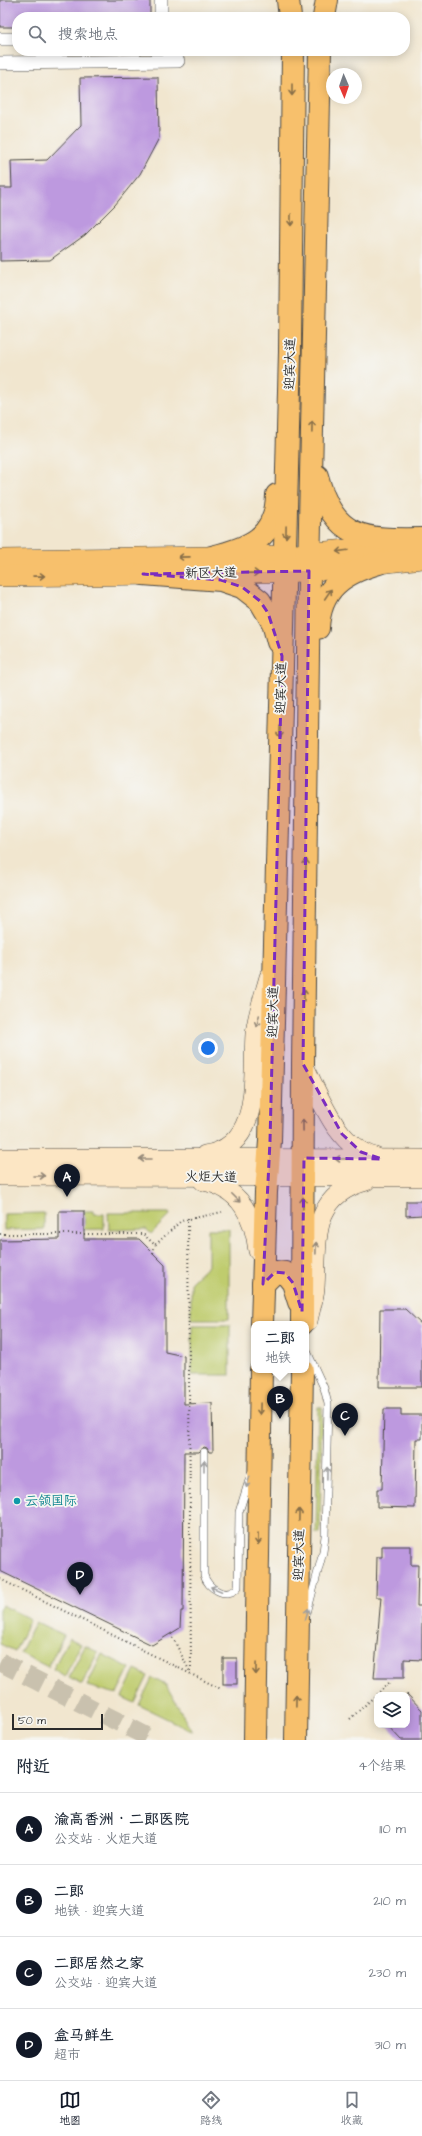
<!DOCTYPE html>
<html lang="zh">
<head>
<meta charset="utf-8">
<style>
  body { margin:0; font-family:"Architects Daughter","LXGW WenKai TC",sans-serif; background:#f2f2f3; color:#1f2937 }
  .controls { position:absolute; right:12px; bottom:12px; display:grid; overflow:hidden; border-radius:8px; box-shadow:0 2px 10px #0003 }
  .controls button { width:36px; height:36px; display:grid; place-items:center; padding:0; border:0; border-bottom:1px solid #e0e1e3; background:#fff; color:#1f2937; font:20px sans-serif }
  .compass { position:absolute; left:326px; top:68px; width:36px; height:36px; border-radius:50%; background:#fff; box-shadow:0 2px 10px #0003; rotate:178deg }
  .scale { position:absolute; left:12px; bottom:10px; width:91px; box-sizing:border-box; padding-left:4px; border:2px solid #2b2b2b; border-top:0; font-size:11px; line-height:14px; white-space:nowrap; color:#2b2b2b; -webkit-text-stroke:3px #f6f6f2; paint-order:stroke }
  .you { position:absolute; left:208px; top:1048px; width:14px; height:14px; margin:-10px; border:3px solid #fff; border-radius:50%; background:#1a73e8; box-shadow:0 0 0 6px #1a73e833 }
  .badge { display:grid; place-items:center; width:26px; height:26px; border-radius:50%; background:#111827; color:#fff; font-size:13px; font-weight:700 }
  .pin { position:absolute; translate:-50% -33px; filter:drop-shadow(0 1px 2px #0008) }
  .pin::after { content:''; position:absolute; top:21px; width:14px; height:12px; background:inherit; clip-path:polygon(0 0,100% 0,50% 100%) }
  .popup { position:absolute; left:251px; top:1321px; width:58px; height:52px; box-sizing:border-box; display:grid; place-content:center; border-radius:8px; background:#fff; filter:drop-shadow(0 1px 3px #0005); font-size:13px; white-space:nowrap; color:#747a83 }
  .popup b { font-size:15px; color:#1f2937 }
  .popup::after { content:''; position:absolute; left:50%; top:100%; margin-left:-8px; border:8px solid transparent; border-top-color:#fff }
  .list { margin:0; padding:0; list-style:none }
  h2 { display:flex; justify-content:space-between; align-items:center; height:52px; margin:0; padding:0 16px; font-size:17px }
  h2 small { font-size:13px; font-weight:400; color:#747a83 }
  .list li { display:grid; grid-template-columns:26px 1fr auto; gap:12px; align-items:center; box-sizing:border-box; height:72px; padding:0 16px; border-top:1px solid #e0e1e3 }
  .list b { display:block; font-size:15px; white-space:nowrap }
  .list p { margin:0; font-size:13px; white-space:nowrap; color:#747a83 }
  .list em { font-size:13px; font-style:normal; color:#747a83 }
  .icon { flex:none; width:22px; height:22px; fill:none; stroke:currentColor; stroke-width:2; stroke-linecap:round; stroke-linejoin:round }
  .map { position:relative; flex:none; width:422px; height:1740px; overflow:hidden }
  .search { position:absolute; background:#fff; box-shadow:0 2px 10px #0003; left:12px; right:12px; top:12px; height:44px; display:flex; align-items:center; gap:10px; box-sizing:border-box; padding:0 14px; border-radius:16px; color:#747a83; font-size:15px }
  .sheet { height:340px; background:#fff }
  nav { display:flex; justify-content:space-around; align-items:center; box-sizing:border-box; height:56px; border-top:1px solid #e0e1e3; background:#fff; font-size:11px; color:#747a83 }
  nav a { display:grid; justify-items:center; gap:2px }
  nav .on { color:#111827 }
  .map>svg:first-child { display:block }
  .green { fill:#bfcc6e; stroke:#757c4c }
  .building { fill:#bd99df }
  .lines { fill:none; stroke-linecap:round; stroke-linejoin:round }
  .secondary-tunnel { stroke:#c9c1ae; stroke-width:19; stroke-dasharray:19 10; stroke-linecap:butt }
  .service-casing { stroke:#494744; stroke-width:8 }
  .minor-casing { stroke:#494744; stroke-width:14 }
  .secondary-casing { stroke:#494744; stroke-width:20 }
  .primary-casing { stroke:#494744; stroke-width:22 }
  .trunk-casing { stroke:#494744; stroke-width:24 }
  .path { stroke:#494744; stroke-width:2; stroke-dasharray:1 3; stroke-linecap:butt }
  .service { stroke:#fff; stroke-width:7 }
  .minor { stroke:#fff; stroke-width:13 }
  .secondary { stroke:#fce6c4; stroke-width:19 }
  .primary { stroke:#f7c06c; stroke-width:21 }
  .trunk { stroke:#f7c06c; stroke-width:22 }
  .oneway { stroke:#876e48 }
  .oneway2 { stroke:#948878 }
  .oneway3 { stroke:#a0a0a0 }
  .marked { fill:#7b2cbf; fill-opacity:0.2; stroke:#7b2cbf; stroke-width:3; stroke-dasharray:8 5; stroke-linejoin:round }
  .culture-dot { fill:#0f9aa8; stroke:#f6f6f2; stroke-width:1.5 }
  .labels { text-anchor:middle; dominant-baseline:central; stroke-width:3.5; stroke-linejoin:round; paint-order:stroke }
  .street-label { font-size:13px; fill:#2b2b2b; stroke:#f6f6f2 }
  .culture-label { font-size:13px; fill:#0d838f; stroke:#f6f6f2; text-anchor:start }
</style>
</head>
<body>
<div class="map">
<svg width="422" height="1740" viewBox="0 0 422 1740">
  <rect width="100%" height="100%" fill="#f6f6f2"/>
  <filter id="ink" filterUnits="userSpaceOnUse"><feTurbulence type="fractalNoise" baseFrequency=".025" numOctaves="2"/><feDisplacementMap in="SourceGraphic" scale="8" xChannelSelector="R" yChannelSelector="G"/><feConvolveMatrix kernelMatrix="1 2 1 2 8 2 1 2 1" color-interpolation-filters="sRGB"/></filter>
  <filter id="wash" filterUnits="userSpaceOnUse"><feTurbulence type="fractalNoise" baseFrequency=".012" numOctaves="4" result="noise"/><feDisplacementMap in="SourceGraphic" scale="16" xChannelSelector="R" yChannelSelector="G"/><feGaussianBlur stdDeviation="0.9" result="paint"/><feColorMatrix in="noise" values="0 0 0 0 0 0 0 0 0 0 0 0 0 0 0 0 0 1.4 0 .05"/><feComposite in="paint" operator="in"/></filter>
  <g filter="url(#wash)">
    <rect width="100%" height="100%" fill="#f1e6cf"/>
    <g class="green">
      <polygon points="84,1211 94,1211 94,1214 104,1214 104,1229 59,1230 84,1224"/>
      <polygon points="44,1213 44,1229 4,1230 4,1214"/>
      <polygon points="169,1213 170,1215 151,1234 146,1229 109,1230 108,1213"/>
      <polygon points="208,1229 229,1229 229,1319 191,1319 191,1282 208,1266"/>
      <rect x="192" y="1325" width="38" height="50"/>
      <polygon points="318,1407 322,1407 320,1533 316,1533"/>
      <polygon points="2,1605 30,1619 15,1651 0,1644 0,1610"/>
      <polygon points="36,1622 64,1635 48,1667 20,1653"/>
      <polygon points="69,1638 81,1644 65,1676 53,1669"/>
      <polygon points="85,1646 98,1652 82,1684 69,1677"/>
      <polygon points="102,1654 130,1668 117,1694 87,1686"/>
      <polygon points="135,1670 148,1676 135,1703 122,1697"/>
      <polygon points="152,1678 166,1685 192,1731 139,1705"/>
    </g>
    <g id="blocks">
      <g class="building">
        <polygon points="0,0 150,0 150,17 17,17 17,27 0,27"/>
        <polygon points="158,77 159,138 140,174 115,205 85,235 50,260 0,261 0,188 12,188 11,161 47,160 81,125 80,78"/>
        <polygon points="406,1201 422,1201 422,1215 406,1216"/>
        <polygon points="59,1211 84,1211 84,1239 139,1239 165,1265 165,1352 184,1356 184,1404 212,1403 213,1452 209,1452 207,1448 204,1447 199,1452 184,1452 183,1611 181,1611 180,1628 152,1645 0,1571 0,1240 59,1239"/>
        <polygon points="380,1309 405,1309 422,1325 422,1387 379,1387"/>
        <polygon points="384,1409 401,1409 401,1415 422,1415 422,1439 416,1439 415,1508 377,1507 377,1489 382,1489"/>
        <polygon points="382,1546 411,1546 411,1565 418,1565 417,1606 422,1606 422,1660 404,1659 404,1678 374,1678 381,1597 376,1597 377,1557 382,1557"/>
        <rect x="223" y="1658" width="14" height="26"/>
        <polygon points="407,1694 422,1710 422,1740 401,1740 387,1725 407,1725"/>
      </g>
    </g>
  </g>
  <g filter="url(#ink)">
    <use href="#blocks" fill-opacity="0" stroke="#494744" stroke-width="1"/>
    <g class="lines">
      <polyline class="secondary-tunnel" points="0,1662 154,1740"/>
      <defs>
        <g id="service">
          <polyline points="306,1349 324,1388 328,1404 325,1536 323,1552 307,1613"/>
          <path d="M204 1452V1575C207 1588 227 1601 238 1587L239 1512 251 1474"/>
        </g>
        <g id="minor">
          <polyline points="161,17 161,0"/>
          <polyline points="0,39 17,39"/>
          <polyline points="0,63 178,61"/>
        </g>
        <g id="secondary">
          <path d="M303 1064C320 1096 336 1147 375 1157"/>
          <path d="M205 1155C263 1146 252 1076 255 1034 257 1015 264 995 269 977"/>
          <polyline points="0,1158 422,1159"/>
          <polyline points="0,1176 422,1177"/>
          <path d="M203 1181C241 1188 254 1217 258 1251"/>
          <path d="M308 1321C310 1310 314 1299 315 1288 318 1242 309 1196 366 1181"/>
        </g>
        <g id="primary">
          <polyline points="0,560 286,556 398,545"/>
          <polyline points="207,573 309,571 422,558"/>
          <polyline points="0,576 161,574"/>
        </g>
        <g id="trunk">
          <polyline points="288,0 290,17"/>
          <polyline points="324,17 327,0"/>
          <path d="M317 476C334 540 364 540 422 539"/>
          <path d="M212 557C249 548 276 538 277 495"/>
          <polyline points="143,574 221,580 242,587 260,601 273,623 278,642"/>
          <path d="M318 628C320 588 344 573 379 563"/>
          <polyline points="263,1284 275,1272 285,1273 293,1283 299,1302"/>
          <polyline points="262,1324 266,1192 270,1141 290,351 293,51"/>
          <polyline points="302,1324 303,1064 309,571 320,51"/>
          <polyline points="255,1740 261,1370"/>
          <polyline points="296,1740 302,1370"/>
        </g>
      </defs>
      <use href="#service" class="service-casing"/>
      <use href="#minor" class="minor-casing"/>
      <use href="#secondary" class="secondary-casing"/>
      <use href="#primary" class="primary-casing"/>
      <use href="#trunk" class="trunk-casing"/>
      <g class="path">
        <polyline points="188,1218 191,1674"/>
        <polyline points="0,1234 143,1234 155,1245 181,1221 222,1212"/>
        <polyline points="153,1253 155,1245"/>
        <polyline points="0,1579 221,1689"/>
        <polyline points="171,1634 190,1672"/>
        <polyline points="350,1719 389,1683"/>
      </g>
      <use href="#service" class="service"/>
      <use href="#minor" class="minor"/>
      <use href="#secondary" class="secondary"/>
      <use href="#primary" class="primary"/>
      <use href="#trunk" class="trunk"/>
    </g>
    <defs><path id="oneway-shaft" d="M-6 0H5M1.5-3L5.5 0L1.5 3" fill="none" stroke-width="1.6" stroke-linecap="round" stroke-linejoin="round"/></defs>
    <g class="oneway">
      <use href="#oneway-shaft" transform="translate(292 90) rotate(90)"/>
      <use href="#oneway-shaft" transform="translate(291 220) rotate(90)"/>
      <use href="#oneway-shaft" transform="translate(312 427) rotate(-89)"/>
      <use href="#oneway-shaft" transform="translate(286 532) rotate(91)"/>
      <use href="#oneway-shaft" transform="translate(342 551) rotate(173)"/>
      <use href="#oneway-shaft" transform="translate(184 557) rotate(179)"/>
      <use href="#oneway-shaft" transform="translate(253 573) rotate(-1)"/>
      <use href="#oneway-shaft" transform="translate(39 576) rotate(-1)"/>
      <use href="#oneway-shaft" transform="translate(328 594) rotate(-56)"/>
      <use href="#oneway-shaft" transform="translate(280 732) rotate(91)"/>
      <use href="#oneway-shaft" transform="translate(306 865) rotate(-89)"/>
      <use href="#oneway-shaft" transform="translate(304 995) rotate(-89)"/>
      <use href="#oneway-shaft" transform="translate(303 1125) rotate(-91)"/>
      <use href="#oneway-shaft" transform="translate(303 1203) rotate(-89)"/>
      <use href="#oneway-shaft" transform="translate(260 1409) rotate(91)"/>
      <use href="#oneway-shaft" transform="translate(299 1515) rotate(-89)"/>
      <use href="#oneway-shaft" transform="translate(258 1539) rotate(91)"/>
      <use href="#oneway-shaft" transform="translate(256 1669) rotate(91)"/>
      <use href="#oneway-shaft" transform="translate(296 1701) rotate(-89)"/>
    </g>
    <g class="oneway2">
      <use href="#oneway-shaft" transform="translate(258 1021) rotate(102)"/>
      <use href="#oneway-shaft" transform="translate(145 1159) rotate(-180)"/>
      <use href="#oneway-shaft" transform="translate(341 1159) rotate(-180)"/>
      <use href="#oneway-shaft" transform="translate(39 1176)"/>
      <use href="#oneway-shaft" transform="translate(236 1198) rotate(45)"/>
      <use href="#oneway-shaft" transform="translate(316 1248) rotate(-89)"/>
    </g>
    <g class="oneway3">
      <use href="#oneway-shaft" transform="translate(204 1466) rotate(-90)"/>
      <use href="#oneway-shaft" transform="translate(327 1473) rotate(-89)"/>
      <use href="#oneway-shaft" transform="translate(248 1482) rotate(107)"/>
      <use href="#oneway-shaft" transform="translate(216 1589) rotate(-158)"/>
      <use href="#oneway-shaft" transform="translate(307 1614) rotate(-75)"/>
    </g>
  </g>
  <path class="marked" d="M309 571 303 1064 342 1134 361 1152 382 1159 304 1158 302 1312 293 1283 285 1273 275 1272 263 1284 270 1141 282 656 268 613 260 601 242 587 221 580 143 574Z"/>
  <circle class="culture-dot" cx="17" cy="1501" r="4"/>
  <g class="labels">
    <g class="street-label">
      <text transform="translate(290 364) rotate(-89)">迎宾大道</text>
      <text transform="translate(211 573) rotate(-1)">新区大道</text>
      <text transform="translate(281 688) rotate(-89)">迎宾大道</text>
      <text transform="translate(273 1012) rotate(-89)">迎宾大道</text>
      <text transform="translate(211 1177) rotate(1)">火炬大道</text>
      <text transform="translate(299 1555) rotate(-89)">迎宾大道</text>
    </g>
    <g class="culture-label">
      <text x="25" y="1501">云领国际</text>
    </g>
  </g>
</svg>
<div class="controls">
<button><svg class="icon" aria-label="layers" viewBox="0 0 24 24"><path d="M12 4l9 5-9 5-9-5zM3 14l9 5 9-5"/></svg></button>
</div>
<svg class="compass" viewBox="-18 -18 36 36"><path d="M0-13l5 13h-10z" fill="#e53935"/><path d="M0 13l5-13h-10z" fill="#747a83"/></svg>
<div class="scale">50 m</div>
<div class="you"></div>
<div class="pin badge" style="left:67px;top:1197px">A</div>
<div class="pin badge" style="left:280px;top:1419px">B</div>
<div class="popup"><b>二郎</b>地铁</div>
<div class="pin badge" style="left:345px;top:1436px">C</div>
<div class="pin badge" style="left:80px;top:1595px">D</div>
<div class="search"><svg class="icon" aria-label="search" viewBox="0 0 24 24"><circle cx="10" cy="10" r="6"/><path d="M15 15l6 6"/></svg>搜索地点</div>
</div>
<section class="sheet">
<h2>附近<small>4个结果</small></h2>
<ul class="list">
<li><span class="badge">A</span><div><b>渝高香洲‧二郎医院</b><p>公交站 · 火炬大道</p></div><em>110 m</em></li>
<li><span class="badge">B</span><div><b>二郎</b><p>地铁 · 迎宾大道</p></div><em>210 m</em></li>
<li><span class="badge">C</span><div><b>二郎居然之家</b><p>公交站 · 迎宾大道</p></div><em>230 m</em></li>
<li><span class="badge">D</span><div><b>盒马鲜生</b><p>超市</p></div><em>310 m</em></li>
</ul>
</section>
<nav>
<a class="on"><svg class="icon" aria-label="map" viewBox="0 0 24 24"><path d="M3 6l6-2 6 2 6-2v14l-6 2-6-2-6 2zM9 4v14M15 6v14"/></svg>地图</a>
<a><svg class="icon" aria-label="directions" viewBox="0 0 24 24"><path d="M12 3l9 9-9 9-9-9zM9 14v-3h6M13 9l2 2-2 2"/></svg>路线</a>
<a><svg class="icon" aria-label="saved" viewBox="0 0 24 24"><path d="M7 4h10v16l-5-4-5 4z"/></svg>收藏</a>
</nav>
</body>
</html>
